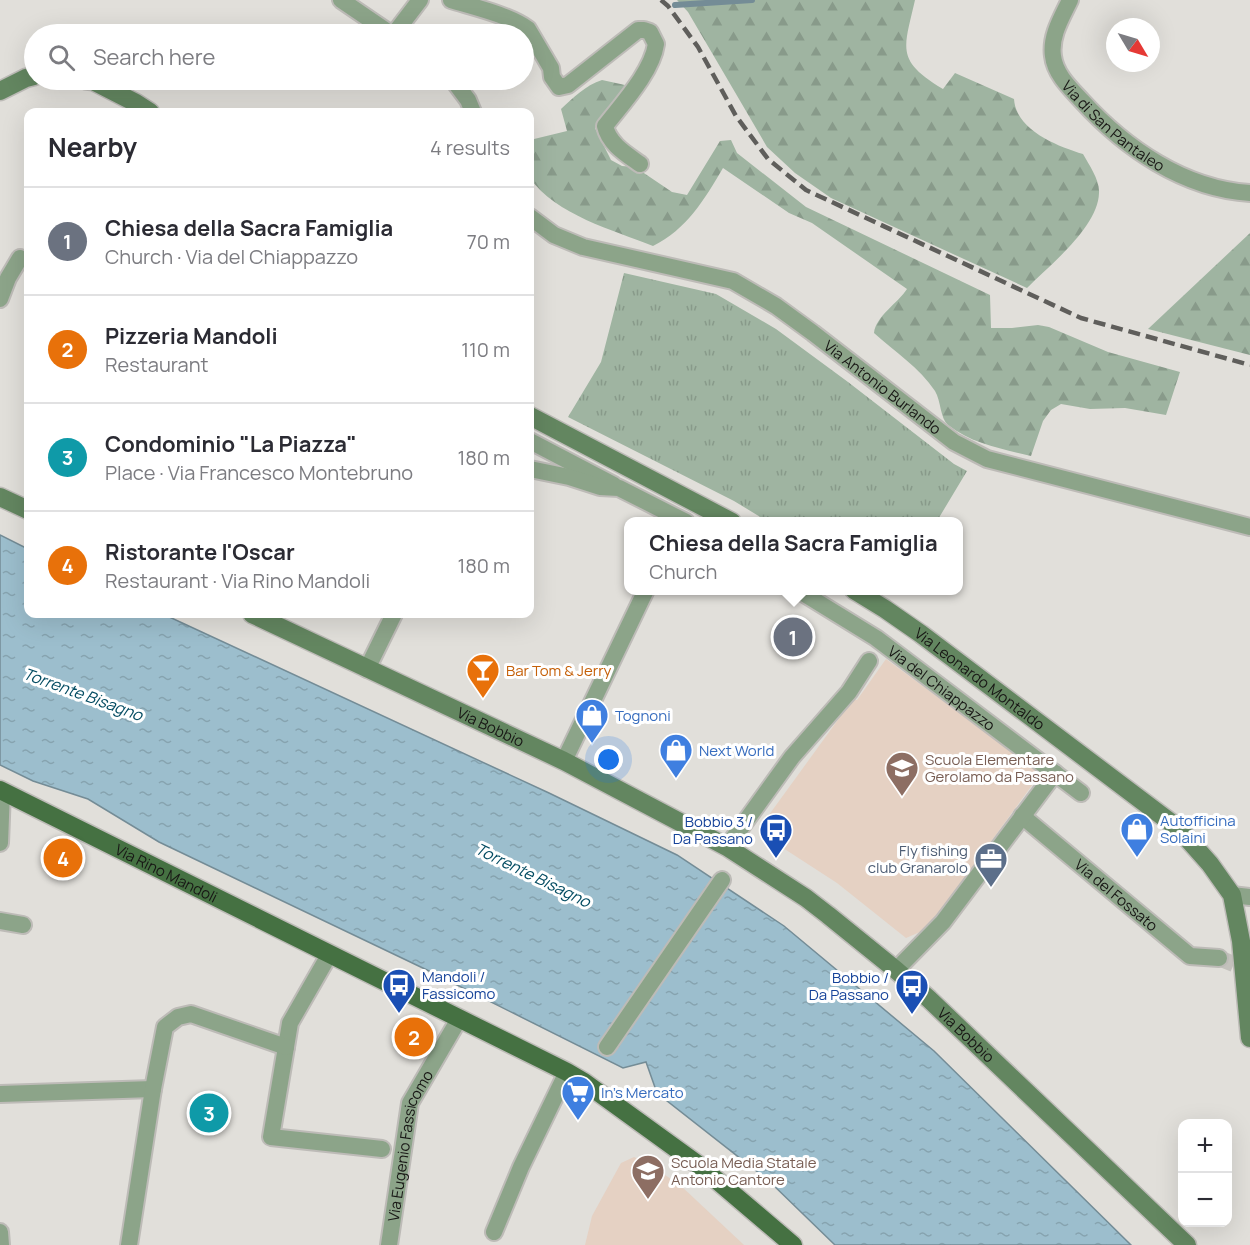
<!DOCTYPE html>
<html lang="en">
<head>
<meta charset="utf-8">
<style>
  body { margin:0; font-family:Manrope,sans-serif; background:#f2f2f3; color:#2b2b33 }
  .controls { position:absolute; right:18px; bottom:18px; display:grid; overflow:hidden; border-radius:12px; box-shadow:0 6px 24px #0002 }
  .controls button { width:54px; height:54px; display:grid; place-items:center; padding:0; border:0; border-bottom:2px solid #e1e1e2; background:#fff; color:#2b2b33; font:30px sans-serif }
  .compass { position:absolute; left:1106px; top:18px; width:54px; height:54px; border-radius:50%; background:#fff; box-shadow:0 6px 24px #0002; rotate:128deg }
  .you { position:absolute; left:609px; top:760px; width:21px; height:21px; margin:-15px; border:4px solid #fff; border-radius:50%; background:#1a73e8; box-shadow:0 0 0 9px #1a73e833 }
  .badge { display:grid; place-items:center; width:39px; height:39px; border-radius:50%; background:#0f766e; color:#fff; font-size:20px; font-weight:700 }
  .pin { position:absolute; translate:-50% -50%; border:3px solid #fff; box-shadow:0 2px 6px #0006 }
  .popup { position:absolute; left:624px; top:517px; width:339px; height:78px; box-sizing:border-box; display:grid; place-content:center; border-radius:12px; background:#fff; filter:drop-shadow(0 2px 4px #0005); font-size:20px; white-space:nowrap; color:#7c7c81 }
  .popup b { font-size:22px; color:#2b2b33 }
  .popup::after { content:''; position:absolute; left:50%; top:100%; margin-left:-12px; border:12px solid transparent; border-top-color:#fff }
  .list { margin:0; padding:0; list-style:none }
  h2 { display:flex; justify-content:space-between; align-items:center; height:78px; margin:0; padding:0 24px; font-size:26px }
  h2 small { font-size:20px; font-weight:400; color:#7c7c81 }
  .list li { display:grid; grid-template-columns:39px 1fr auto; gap:18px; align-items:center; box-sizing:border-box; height:108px; padding:0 24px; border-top:2px solid #e1e1e2 }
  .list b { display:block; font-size:22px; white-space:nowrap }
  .list p { margin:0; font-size:20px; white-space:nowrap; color:#7c7c81 }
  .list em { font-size:20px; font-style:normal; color:#7c7c81 }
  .icon { flex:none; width:33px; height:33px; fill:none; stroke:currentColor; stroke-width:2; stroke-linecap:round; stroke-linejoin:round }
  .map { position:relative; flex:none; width:1250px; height:1245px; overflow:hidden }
  .search { position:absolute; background:#fff; box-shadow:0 6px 24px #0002; left:24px; top:24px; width:510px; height:66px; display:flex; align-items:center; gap:15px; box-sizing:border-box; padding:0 21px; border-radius:33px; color:#7c7c81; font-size:22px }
  .panel { position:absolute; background:#fff; box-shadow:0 6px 24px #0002; left:24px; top:108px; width:510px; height:510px; border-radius:12px }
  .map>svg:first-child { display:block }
  .education { fill:#e5d1c3 }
  .grass { fill:url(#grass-tufts) }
  .forest { fill:url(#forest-firs) }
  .water { fill:url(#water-ripples); stroke:#748c96; stroke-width:1.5 }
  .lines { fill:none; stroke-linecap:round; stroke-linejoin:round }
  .stream { stroke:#748c96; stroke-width:6 }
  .street-tunnel { stroke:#c3c1bc; stroke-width:16; stroke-dasharray:16 8; stroke-linecap:butt }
  .street-casing { stroke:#bdbbb7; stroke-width:20 }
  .secondary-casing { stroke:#bdbbb7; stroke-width:21 }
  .primary-casing { stroke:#bdbbb7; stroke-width:21 }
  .street { stroke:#8ca489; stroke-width:16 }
  .secondary { stroke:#638660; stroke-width:18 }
  .primary { stroke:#457142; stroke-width:18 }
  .rail { stroke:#5f5e5b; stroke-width:4.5; stroke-dasharray:12 6; stroke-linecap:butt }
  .labels { text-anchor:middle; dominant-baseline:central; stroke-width:6; stroke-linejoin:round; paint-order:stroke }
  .street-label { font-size:15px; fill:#181715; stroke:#fff }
  .food-label { font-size:15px; fill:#c56008; stroke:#fff; text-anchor:start }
  .shop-label { font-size:15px; fill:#366cbe; stroke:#fff; text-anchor:start }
  .education-label { font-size:15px; fill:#785e54; stroke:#fff; text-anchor:start }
  .transit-label { font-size:15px; fill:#164399; stroke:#fff; text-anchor:end }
  .service-label { font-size:15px; fill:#4e5e75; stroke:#fff; text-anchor:end }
  .water-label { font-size:16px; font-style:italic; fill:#044c62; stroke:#fff }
</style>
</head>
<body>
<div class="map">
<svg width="1250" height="1245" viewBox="0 0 1250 1245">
  <defs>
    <pattern id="grass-tufts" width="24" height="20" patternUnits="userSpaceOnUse" patternTransform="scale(1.5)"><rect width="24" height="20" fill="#9fb4a1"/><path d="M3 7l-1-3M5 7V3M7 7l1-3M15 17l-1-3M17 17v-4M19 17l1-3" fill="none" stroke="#889a8a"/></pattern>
    <pattern id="forest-firs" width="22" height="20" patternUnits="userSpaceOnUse" patternTransform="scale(1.5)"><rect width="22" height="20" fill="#9fb4a1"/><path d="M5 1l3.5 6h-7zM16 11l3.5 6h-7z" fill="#889a8a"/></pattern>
    <pattern id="water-ripples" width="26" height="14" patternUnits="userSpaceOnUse" patternTransform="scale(1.5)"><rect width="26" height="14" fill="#9cbecd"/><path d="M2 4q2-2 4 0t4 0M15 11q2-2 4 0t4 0" fill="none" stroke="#86a3af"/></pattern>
  </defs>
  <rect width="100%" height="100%" fill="#e1dfda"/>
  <g class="education">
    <polygon points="886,659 1041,773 927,929 906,938 837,883 763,835 761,826 853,699 857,700"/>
    <polygon points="634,1157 647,1163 680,1185 744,1245 585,1245 592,1216 621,1163"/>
  </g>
  <polygon class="grass" points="624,273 716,294 776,329 848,382 954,464 967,471 937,521 767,521 734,501 568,417 601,362"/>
  <g class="forest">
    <path d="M677 0H915C904 49 895 60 943 89L955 73 1014 99C1016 130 1057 146 1083 154 1089 165 1100 180 1099 193 1098 227 1050 265 1027 288L831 198 795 173 767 147 688 12Z"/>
    <path d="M602 80 625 85 616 101 595 128 611 160 622 166 635 167 672 192 687 195 720 141 731 140 737 153 806 207 990 295 991 328H1012L1038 325 1049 327 1108 352 1180 372 1166 415 1125 408 1090 409 1061 404 1051 410 1043 421 1031 456C1003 449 972 444 948 425 940 418 941 401 935 391 920 368 894 351 874 333 876 316 898 303 907 289L812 223 789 213 723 168C705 199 686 230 653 246 613 230 556 215 530 178V140L567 131 561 109C573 98 586 85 602 80Z"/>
    <polygon points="1250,233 1250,355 1148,329"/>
  </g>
  <polygon class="water" points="0,535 28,549 28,614 163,614 549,793 677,855 784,926 934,1051 1131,1245 835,1245 769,1181 657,1093 646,1062 623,1068 427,970 159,842 88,799 33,781 0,765"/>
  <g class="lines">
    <polyline class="stream" points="675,5 752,0"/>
    <polyline class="street-tunnel" points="1219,958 1250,971"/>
    <defs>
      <g id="street">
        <polyline points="341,0 391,34"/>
        <path d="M451 0C474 7 509 15 528 29L551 68 552 77 559 87 568 85 638 30H644L650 32 656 44C652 72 622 104 605 126 609 144 626 154 640 164"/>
        <path id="s1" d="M1070 0C1062 17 1050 36 1053 56 1055 74 1070 88 1082 101 1125 148 1184 189 1250 193"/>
        <polyline points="394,34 420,0"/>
        <polyline points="453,80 468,100 473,112"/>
        <path id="s2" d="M530 217 554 235 583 247 733 281 776 306 813 333 954 442 987 459 1250 527"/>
        <polyline points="0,299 8,278 20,258"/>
        <polyline points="530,441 614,485"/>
        <polyline points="530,469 569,477 600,487 619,488 686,522"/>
        <path id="s3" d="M798 590 876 638 1081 793"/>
        <polyline points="367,669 394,614"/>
        <polyline points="564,761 646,590"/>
        <path id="s4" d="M1022 816 1190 956 1219 958"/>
        <polyline points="0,843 2,791"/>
        <polyline points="727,847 792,757 849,692 869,661"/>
        <polyline points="1232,895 1250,897"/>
        <polyline points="0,921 23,925"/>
        <polyline points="329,955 290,1023 271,1137 382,1149"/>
        <polyline points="896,970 943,922 1055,773"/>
        <polyline points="607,1047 722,880"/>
        <polyline points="0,1094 153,1089"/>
        <polyline points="0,1232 1,1245"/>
        <polyline points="494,1232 521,1167 567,1072"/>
        <polyline points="129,1245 153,1089 165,1027 178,1017 191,1014 286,1047"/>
        <path id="s5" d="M389 1245 410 1103 459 1019"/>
      </g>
      <g id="secondary">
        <polyline points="85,80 93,81 136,103 150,112"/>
        <polyline points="0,91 26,78 34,76"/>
        <polyline points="530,416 732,522"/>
        <polyline points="0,497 28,510"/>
        <path id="s6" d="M854 590 885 609 921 634 1178 828 1210 864 1232 895 1241 941 1250 1038"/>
        <path id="s7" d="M252 614 564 761 727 847 806 898 828 915 896 970 929 999 1187 1245"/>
      </g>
      <g id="primary">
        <path id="s8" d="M0 790 567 1072 584 1082 700 1166 793 1245"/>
      </g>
    </defs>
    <use href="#street" class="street-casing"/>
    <use href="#secondary" class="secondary-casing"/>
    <use href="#primary" class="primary-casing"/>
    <use href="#street" class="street"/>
    <use href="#secondary" class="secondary"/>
    <use href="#primary" class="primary"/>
    <polyline class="rail" points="661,0 668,6 698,47 736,116 768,159 806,190 1081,318 1250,365"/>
  </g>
  <defs>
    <symbol id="bar-pin" viewBox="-11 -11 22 30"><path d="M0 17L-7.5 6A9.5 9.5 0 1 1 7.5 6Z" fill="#e8710a" stroke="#fff"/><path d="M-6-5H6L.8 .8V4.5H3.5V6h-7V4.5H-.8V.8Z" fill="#fff"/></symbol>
    <symbol id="shop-pin" viewBox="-11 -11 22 30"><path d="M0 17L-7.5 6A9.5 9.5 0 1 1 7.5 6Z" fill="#3f7fe0" stroke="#fff"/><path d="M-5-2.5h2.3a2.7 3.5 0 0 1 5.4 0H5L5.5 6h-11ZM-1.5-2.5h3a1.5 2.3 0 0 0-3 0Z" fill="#fff"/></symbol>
    <symbol id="school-pin" viewBox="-11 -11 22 30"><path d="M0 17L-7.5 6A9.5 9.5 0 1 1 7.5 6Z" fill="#8d6e63" stroke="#fff"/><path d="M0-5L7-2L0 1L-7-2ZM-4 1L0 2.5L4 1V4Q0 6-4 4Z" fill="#fff"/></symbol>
    <symbol id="bus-pin" viewBox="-11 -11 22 30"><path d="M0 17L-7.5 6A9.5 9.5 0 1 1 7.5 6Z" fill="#1a4fb4" stroke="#fff"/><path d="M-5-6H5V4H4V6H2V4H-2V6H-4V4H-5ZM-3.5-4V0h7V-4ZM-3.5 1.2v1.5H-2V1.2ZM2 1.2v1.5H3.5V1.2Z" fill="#fff"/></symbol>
    <symbol id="office-pin" viewBox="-11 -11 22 30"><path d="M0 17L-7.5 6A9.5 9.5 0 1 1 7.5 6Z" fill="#5c6f8a" stroke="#fff"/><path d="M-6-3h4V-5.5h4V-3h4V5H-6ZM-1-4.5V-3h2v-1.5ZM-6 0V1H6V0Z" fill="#fff"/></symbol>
    <symbol id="supermarket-pin" viewBox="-11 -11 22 30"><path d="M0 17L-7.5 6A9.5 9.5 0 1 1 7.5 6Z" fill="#3f7fe0" stroke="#fff"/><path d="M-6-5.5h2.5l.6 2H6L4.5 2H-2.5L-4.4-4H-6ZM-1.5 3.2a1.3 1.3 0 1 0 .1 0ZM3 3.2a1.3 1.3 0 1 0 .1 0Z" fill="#fff"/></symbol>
  </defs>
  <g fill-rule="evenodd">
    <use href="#bar-pin" x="464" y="651" width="38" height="52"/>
    <use href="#shop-pin" x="573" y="696" width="38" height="52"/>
    <use href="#shop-pin" x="657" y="731" width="38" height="52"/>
    <use href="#school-pin" x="883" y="749" width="38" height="52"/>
    <use href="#shop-pin" x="1118" y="810" width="38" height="52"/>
    <use href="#bus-pin" x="757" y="811" width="38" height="52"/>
    <use href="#office-pin" x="972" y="840" width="38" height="52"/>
    <use href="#bus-pin" x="380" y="966" width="38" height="52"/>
    <use href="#bus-pin" x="893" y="967" width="38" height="52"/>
    <use href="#supermarket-pin" x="559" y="1073" width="38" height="52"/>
    <use href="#school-pin" x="629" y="1152" width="38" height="52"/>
  </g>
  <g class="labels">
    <g class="street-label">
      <text stroke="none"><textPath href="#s1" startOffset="154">Via di San Pantaleo</textPath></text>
      <text stroke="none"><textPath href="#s2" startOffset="399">Via Antonio Burlando</textPath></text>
      <text stroke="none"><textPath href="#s6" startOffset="154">Via Leonardo Montaldo</textPath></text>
      <text stroke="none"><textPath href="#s3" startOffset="174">Via del Chiappazzo</textPath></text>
      <text stroke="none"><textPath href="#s7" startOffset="264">Via Bobbio</textPath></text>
      <text stroke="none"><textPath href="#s8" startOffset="186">Via Rino Mandoli</textPath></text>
      <text stroke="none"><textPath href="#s4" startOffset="123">Via del Fossato</textPath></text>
      <text stroke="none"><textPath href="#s7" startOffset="834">Via Bobbio</textPath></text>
      <text stroke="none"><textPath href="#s5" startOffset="102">Via Eugenio Fassicomo</textPath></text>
    </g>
    <g class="food-label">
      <text x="506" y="670">Bar Tom &amp; Jerry</text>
    </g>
    <g class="shop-label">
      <text x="615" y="715">Tognoni</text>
      <text x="699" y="750">Next World</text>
      <text x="1160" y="820">Autofficina<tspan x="1160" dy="17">Solaini</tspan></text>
      <text x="601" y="1092">In's Mercato</text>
    </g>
    <g class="education-label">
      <text x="925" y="759">Scuola Elementare<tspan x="925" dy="17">Gerolamo da Passano</tspan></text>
      <text x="671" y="1162">Scuola Media Statale<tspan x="671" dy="17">Antonio Cantore</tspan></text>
    </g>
    <g class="transit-label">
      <text x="753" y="821">Bobbio 3 /<tspan x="753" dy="17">Da Passano</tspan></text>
      <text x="422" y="976" text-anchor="start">Mandoli /<tspan x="422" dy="17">Fassicomo</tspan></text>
      <text x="889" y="977">Bobbio /<tspan x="889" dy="17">Da Passano</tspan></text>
    </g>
    <g class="service-label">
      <text x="968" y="850">Fly fishing<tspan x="968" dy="17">club Granarolo</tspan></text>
    </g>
    <g class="water-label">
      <text transform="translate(83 694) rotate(20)">Torrente Bisagno</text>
      <text transform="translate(533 875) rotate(26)">Torrente Bisagno</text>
    </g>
  </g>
</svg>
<div class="controls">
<button>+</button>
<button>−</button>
</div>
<svg class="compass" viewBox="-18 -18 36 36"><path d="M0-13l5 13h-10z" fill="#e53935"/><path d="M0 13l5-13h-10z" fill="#7c7c81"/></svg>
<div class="you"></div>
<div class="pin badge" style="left:793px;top:637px;background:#6b7280">1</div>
<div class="popup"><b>Chiesa della Sacra Famiglia</b>Church</div>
<div class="pin badge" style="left:414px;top:1037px;background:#e8710a">2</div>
<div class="pin badge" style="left:209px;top:1113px;background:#0f9aa8">3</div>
<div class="pin badge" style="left:63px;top:858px;background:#e8710a">4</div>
<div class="search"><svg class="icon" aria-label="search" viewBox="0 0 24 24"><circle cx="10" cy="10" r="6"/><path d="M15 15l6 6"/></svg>Search here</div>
<section class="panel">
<h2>Nearby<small>4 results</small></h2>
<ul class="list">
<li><span class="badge" style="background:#6b7280">1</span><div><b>Chiesa della Sacra Famiglia</b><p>Church · Via del Chiappazzo</p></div><em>70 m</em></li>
<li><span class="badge" style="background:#e8710a">2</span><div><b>Pizzeria Mandoli</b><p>Restaurant</p></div><em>110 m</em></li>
<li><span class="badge" style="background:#0f9aa8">3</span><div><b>Condominio &quot;La Piazza&quot;</b><p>Place · Via Francesco Montebruno</p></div><em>180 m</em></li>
<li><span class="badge" style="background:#e8710a">4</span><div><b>Ristorante l'Oscar</b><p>Restaurant · Via Rino Mandoli</p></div><em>180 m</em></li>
</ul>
</section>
</div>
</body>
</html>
